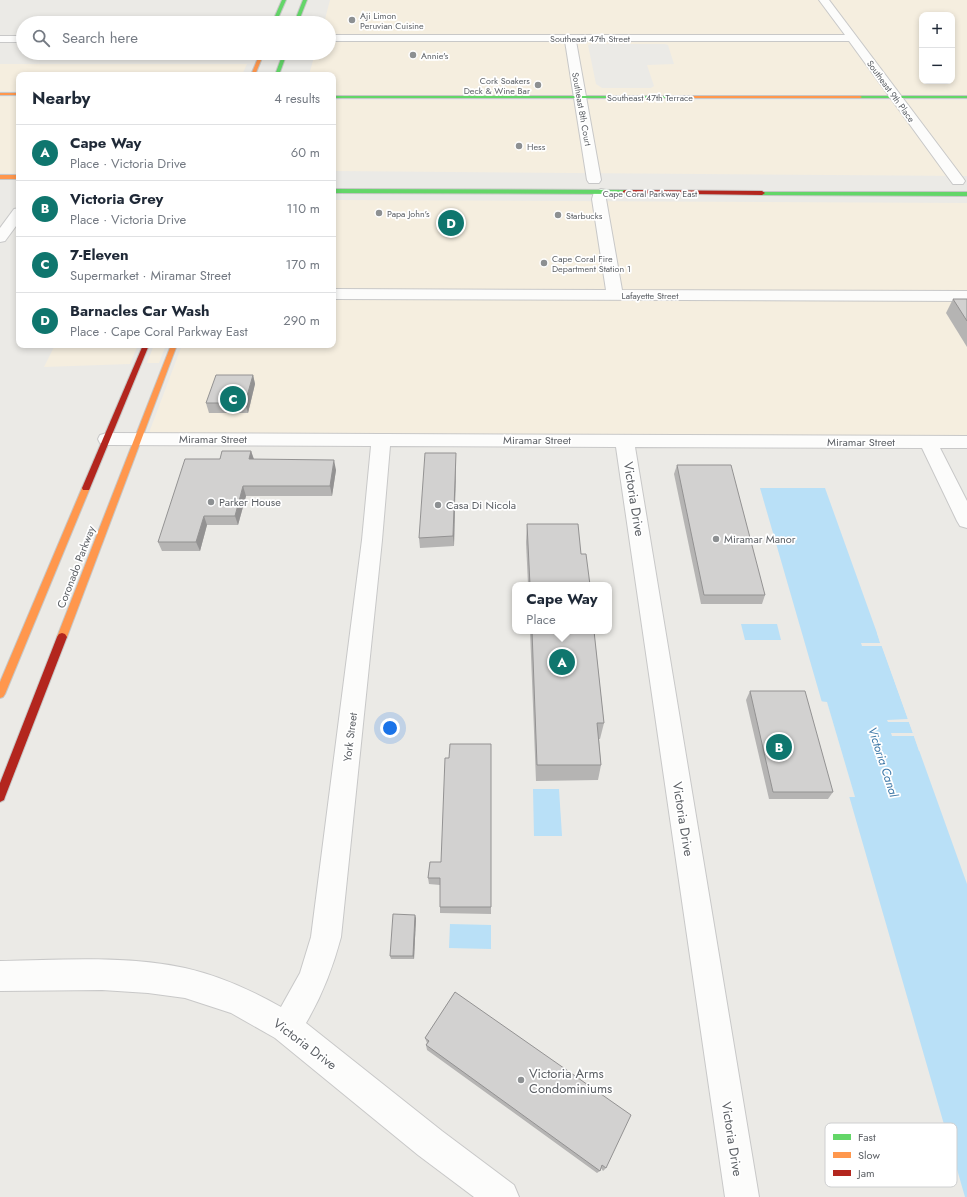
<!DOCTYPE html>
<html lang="en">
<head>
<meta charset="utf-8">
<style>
  body { margin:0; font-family:Jost,sans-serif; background:#f2f2f3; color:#1f2937 }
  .controls { position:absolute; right:12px; top:12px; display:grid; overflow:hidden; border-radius:8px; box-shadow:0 2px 6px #0003 }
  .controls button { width:36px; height:36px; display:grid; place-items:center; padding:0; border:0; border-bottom:1px solid #e0e1e3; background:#fff; color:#1f2937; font:20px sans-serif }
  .you { position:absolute; left:390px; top:728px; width:14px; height:14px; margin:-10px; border:3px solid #fff; border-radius:50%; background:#1a73e8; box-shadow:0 0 0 6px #1a73e833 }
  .badge { display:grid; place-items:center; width:26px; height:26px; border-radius:50%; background:#0f766e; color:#fff; font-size:13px; font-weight:700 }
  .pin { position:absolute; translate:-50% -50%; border:2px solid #fff; box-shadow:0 1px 4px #0006 }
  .popup { position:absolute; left:512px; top:582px; width:100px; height:52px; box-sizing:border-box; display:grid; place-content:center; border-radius:8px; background:#fff; filter:drop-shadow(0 1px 3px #0005); font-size:13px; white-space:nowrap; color:#747a83 }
  .popup b { font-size:15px; color:#1f2937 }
  .popup::after { content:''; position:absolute; left:50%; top:100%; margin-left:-8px; border:8px solid transparent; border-top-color:#fff }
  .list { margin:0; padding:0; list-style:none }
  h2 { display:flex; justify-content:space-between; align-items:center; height:52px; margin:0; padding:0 16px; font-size:17px }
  h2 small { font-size:13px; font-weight:400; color:#747a83 }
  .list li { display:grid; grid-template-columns:26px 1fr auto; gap:12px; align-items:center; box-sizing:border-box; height:56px; padding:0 16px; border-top:1px solid #e0e1e3 }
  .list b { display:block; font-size:15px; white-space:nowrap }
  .list p { margin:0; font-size:13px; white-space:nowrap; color:#747a83 }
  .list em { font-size:13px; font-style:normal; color:#747a83 }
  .icon { flex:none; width:22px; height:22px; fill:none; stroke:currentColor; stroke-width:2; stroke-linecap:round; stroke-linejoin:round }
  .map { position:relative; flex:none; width:967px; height:1197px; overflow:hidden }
  .search { position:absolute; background:#fff; box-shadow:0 2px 6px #0003; left:16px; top:16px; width:320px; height:44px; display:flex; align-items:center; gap:10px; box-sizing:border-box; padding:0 14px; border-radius:22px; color:#747a83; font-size:15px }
  .panel { position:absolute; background:#fff; box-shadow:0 2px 6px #0003; left:16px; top:72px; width:320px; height:276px; border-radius:8px }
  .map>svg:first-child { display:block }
  .commercial { fill:#f5eedf; fill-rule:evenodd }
  .water { fill:#b9e0f7 }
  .pier { fill:#ebeae6 }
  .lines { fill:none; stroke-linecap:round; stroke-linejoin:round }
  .street-casing { stroke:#c8c8c8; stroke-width:2 }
  .fast-casing { stroke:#c7c7c6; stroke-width:2 }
  .slow-casing { stroke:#c7c7c6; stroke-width:2 }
  .jam-casing { stroke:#c7c7c6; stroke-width:2 }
  .street { fill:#fcfcfb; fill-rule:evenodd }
  .fast { fill:#63d668; fill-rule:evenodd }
  .slow { fill:#ff974d; fill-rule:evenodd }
  .jam { fill:#b3261e; fill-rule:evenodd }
  .wall { fill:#b5b4b3 }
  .shaded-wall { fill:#939292 }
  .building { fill:#d2d1d0; stroke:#939292 }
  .poi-dot { fill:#8d9092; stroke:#fff; stroke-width:1.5 }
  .labels { text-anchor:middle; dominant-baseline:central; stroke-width:3.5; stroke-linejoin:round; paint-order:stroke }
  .far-poi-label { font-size:9px; fill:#5b5f64; stroke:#fff; text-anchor:start }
  .far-street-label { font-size:9px; fill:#5b5f64; stroke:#fff }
  .street-label { font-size:11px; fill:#5b5f64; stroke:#fff }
  .poi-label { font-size:11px; fill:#5b5f64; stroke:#fff; text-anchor:start }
  .water-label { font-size:12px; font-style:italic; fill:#3e78a7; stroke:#fff }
  .near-street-label { font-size:13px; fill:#5b5f64; stroke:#fff }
  .near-poi-label { font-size:13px; fill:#5b5f64; stroke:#fff; text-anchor:start }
  .key { fill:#fff; stroke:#cecfd0; stroke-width:1 }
  .key-label { font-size:11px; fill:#5b5f64 }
</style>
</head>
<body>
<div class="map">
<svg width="967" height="1197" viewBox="0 0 967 1197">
  <rect width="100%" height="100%" fill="#ebeae6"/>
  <g class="commercial">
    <path d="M330 0H967V95H333V75H309L315 53H329V23H324ZM922 15H952V81H922ZM591 44H665L668 45 674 64 647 65 654 86 651 88H602L596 84 588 45Z"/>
    <polygon points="0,64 247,64 242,75 19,75 19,91 0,91"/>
    <polygon points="0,97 19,97 19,174 0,173"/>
    <polygon points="333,100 967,100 967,176 333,171"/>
    <polygon points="333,200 967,203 967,446 144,446 182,345 333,345"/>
    <polygon points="55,345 138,345 130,364 44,367"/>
    <polygon points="154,345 166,345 159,363 147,363"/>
  </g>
  <g class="water">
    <polygon points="760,488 825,488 967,884 967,1197 965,1197"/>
    <polygon points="741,624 777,624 781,640 745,640"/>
    <polygon points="533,789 559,789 562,836 534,836"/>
    <polygon points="450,924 491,925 491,949 449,948"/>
  </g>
  <g class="pier">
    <polygon points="877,633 879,633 921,751 919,751 914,736 892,736 891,733 913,733 909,722 888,722 887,720 908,719 882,646 862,646 861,643 880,643"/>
    <polygon points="819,701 827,702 855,797 847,797"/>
  </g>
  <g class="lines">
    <defs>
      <g id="street">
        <polygon points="819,0 829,0 963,178 965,181 963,184 953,184 849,41 576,41 601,180 599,183 589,183 587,180 565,41 329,41 329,35 845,35"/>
        <rect x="0" y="36" width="23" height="6"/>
        <polygon points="601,189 606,190 608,193 606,199 622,290 967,291 967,301 333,299 333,289 606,290 592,199 594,192"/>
        <polygon points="19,208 19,222 5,241 0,242 0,228 14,209"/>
        <path d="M107 433 967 436V448H940L967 501V528L960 526 957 521 922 448 635 447 759 1197H725L616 447 390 446 382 540 341 937C333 967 322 996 306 1023L442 1131 514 1185 519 1197H474L418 1155 275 1038 231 1013 185 998 148 993 102 990 0 991V961C60 960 126 955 185 968 220 976 251 990 281 1007L300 973 311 937 362 540 371 446 107 445 100 443 98 439 100 435Z"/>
      </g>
      <g id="fast">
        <polygon points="282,0 286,0 276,23 272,23"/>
        <polygon points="303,0 307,0 298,23 294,23"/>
        <polygon points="283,53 287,53 279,75 275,75"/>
        <polygon points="333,96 694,96 696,97 694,98 333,98"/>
        <rect x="858" y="96" width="109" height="2"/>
        <polygon points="333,189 625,190 628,192 625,194 333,193"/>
        <polygon points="760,192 967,192 967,196 762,195 760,194"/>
      </g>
      <g id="slow">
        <polygon points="260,53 264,53 255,75 251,75"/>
        <rect x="0" y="93" width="19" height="2"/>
        <polygon points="692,96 860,96 862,97 860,98 692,98"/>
        <rect x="0" y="175" width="19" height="4"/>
        <polygon points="171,345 177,345 67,637 65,640 59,640 57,637"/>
        <polygon points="86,485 90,488 5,694 3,697 0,698 0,682 82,488"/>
      </g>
      <g id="jam">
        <polygon points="625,190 762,191 765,193 762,195 623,193 623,191"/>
        <polygon points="143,345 149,345 90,488 89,490 83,490 82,488"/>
        <polygon points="62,633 65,634 67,637 5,797 4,800 0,802 0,783 57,637 59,634"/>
      </g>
    </defs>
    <use href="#street" class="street-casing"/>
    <use href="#fast" class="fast-casing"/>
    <use href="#slow" class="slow-casing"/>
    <use href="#jam" class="jam-casing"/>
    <use href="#street" class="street"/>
    <use href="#fast" class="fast"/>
    <use href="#slow" class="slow"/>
    <use href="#jam" class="jam"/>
  </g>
  <g class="wall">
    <polygon points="953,299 967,299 967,347 946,313"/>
    <polygon points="253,375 255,384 248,413 209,413 206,403"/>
    <polygon points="251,451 254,459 336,470 332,496 246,496 238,525 207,525 200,551 162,551 158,542 220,459"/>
    <polygon points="456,463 454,546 420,548 419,538"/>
    <polygon points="677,465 765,595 762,604 701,604 674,474"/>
    <polygon points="527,524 581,554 590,585 528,585 526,542"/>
    <polygon points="530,631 594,631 604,723 600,739 599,739 601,765 598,780 536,781"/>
    <polygon points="750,691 833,792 828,799 769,799 746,700"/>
    <polygon points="430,862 491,907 491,914 440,913 440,885 429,884 428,878"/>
    <polygon points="416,918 414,959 391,959 390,956"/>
    <polygon points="455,992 606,1168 603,1171 601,1168 600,1171 597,1173 427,1050 426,1045 427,1043 425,1038"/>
  </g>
  <g class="shaded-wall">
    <polygon points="253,375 255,384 248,413 245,403"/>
    <polygon points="251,451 254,460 249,459"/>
    <polygon points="456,453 456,463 454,546 453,536"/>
    <polygon points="334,460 336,470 332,496 330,486"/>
    <polygon points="243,486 246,496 238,525 235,516"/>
    <polygon points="204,516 207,525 200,551 196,542"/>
    <polygon points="415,915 416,918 414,959 413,956"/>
  </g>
  <g class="building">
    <polygon points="953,299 967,299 967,321"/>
    <polygon points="216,375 253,375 245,403 206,403"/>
    <polygon points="222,451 251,451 249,459 334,460 330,486 243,486 235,516 204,516 196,542 158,542 185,459 220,459"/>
    <polygon points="425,453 456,453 453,536 419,538"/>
    <polygon points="677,465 731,465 765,595 704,595"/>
    <polygon points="527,524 578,524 581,554 586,554 590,585 530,585"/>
    <polygon points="532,631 594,631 604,723 597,723 601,765 537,765"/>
    <polygon points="750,691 805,691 833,792 773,792"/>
    <polygon points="450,744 491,744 491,907 440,907 440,878 428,878 430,862 441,862 445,758 449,758"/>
    <polygon points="393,914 415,915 413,956 390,956"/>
    <polygon points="455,992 631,1115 606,1168 602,1165 600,1171 426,1045 429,1041 425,1038"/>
  </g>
  <g class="poi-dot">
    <circle cx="352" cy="20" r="4"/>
    <circle cx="413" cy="55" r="4"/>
    <circle cx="538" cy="85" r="4"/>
    <circle cx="519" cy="146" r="4"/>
    <circle cx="379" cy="213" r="4"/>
    <circle cx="558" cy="215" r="4"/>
    <circle cx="544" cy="263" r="4"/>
    <circle cx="211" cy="502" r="4"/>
    <circle cx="438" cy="505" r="4"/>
    <circle cx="716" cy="539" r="4"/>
    <circle cx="521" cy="1080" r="4"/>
  </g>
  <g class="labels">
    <g class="far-poi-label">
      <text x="360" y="15">Aji Limon<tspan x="360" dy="10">Peruvian Cuisine</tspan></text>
      <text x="421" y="55">Annie's</text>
      <text x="530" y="80" text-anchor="end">Cork Soakers<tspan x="530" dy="10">Deck &amp; Wine Bar</tspan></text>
      <text x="527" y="146">Hess</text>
      <text x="387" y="213">Papa John's</text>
      <text x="566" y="215">Starbucks</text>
      <text x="552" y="258">Cape Coral Fire<tspan x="552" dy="10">Department Station 1</tspan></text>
    </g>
    <g class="far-street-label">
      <text x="590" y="38">Southeast 47th Street</text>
      <text transform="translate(891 91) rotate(54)">Southeast 9th Place</text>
      <text x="650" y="97">Southeast 47th Terrace</text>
      <text transform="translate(582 109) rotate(80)">Southeast 8th Court</text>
      <text x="650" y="193">Cape Coral Parkway East</text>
      <text x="650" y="295">Lafayette Street</text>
    </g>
    <g class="street-label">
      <text x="213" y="439">Miramar Street</text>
      <text x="537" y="440">Miramar Street</text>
      <text x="861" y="442">Miramar Street</text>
      <text transform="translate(76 567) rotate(-69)">Coronado Parkway</text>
      <text transform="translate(350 737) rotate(-83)">York Street</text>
    </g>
    <g class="poi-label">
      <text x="219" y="502">Parker House</text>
      <text x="446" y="505">Casa Di Nicola</text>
      <text x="724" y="539">Miramar Manor</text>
    </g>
    <g class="water-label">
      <text transform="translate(883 762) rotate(72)">Victoria Canal</text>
    </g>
    <g class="near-street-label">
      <text transform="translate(634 499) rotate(81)">Victoria Drive</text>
      <text transform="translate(683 819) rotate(81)">Victoria Drive</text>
      <text transform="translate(305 1044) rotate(37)">Victoria Drive</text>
      <text transform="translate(732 1139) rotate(81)">Victoria Drive</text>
    </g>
    <g class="near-poi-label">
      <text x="529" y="1073">Victoria Arms<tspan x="529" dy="15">Condominiums</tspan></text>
    </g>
  </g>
  <rect x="825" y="1123" width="132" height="64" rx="6" class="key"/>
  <rect x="833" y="1134" width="18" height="6" fill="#63d668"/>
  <rect x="833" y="1152" width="18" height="6" fill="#ff974d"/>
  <rect x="833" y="1170" width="18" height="6" fill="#b3261e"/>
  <g class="key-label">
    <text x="858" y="1141">Fast</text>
    <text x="858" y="1159">Slow</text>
    <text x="858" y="1177">Jam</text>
  </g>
</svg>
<div class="controls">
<button>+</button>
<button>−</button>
</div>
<div class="you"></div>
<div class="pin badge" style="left:562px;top:662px">A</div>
<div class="popup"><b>Cape Way</b>Place</div>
<div class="pin badge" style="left:779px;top:747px">B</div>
<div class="pin badge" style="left:233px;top:399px">C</div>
<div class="pin badge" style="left:451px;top:223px">D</div>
<div class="search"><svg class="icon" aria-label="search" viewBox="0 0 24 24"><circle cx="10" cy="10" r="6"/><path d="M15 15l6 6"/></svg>Search here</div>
<section class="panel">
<h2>Nearby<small>4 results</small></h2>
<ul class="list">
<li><span class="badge">A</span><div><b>Cape Way</b><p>Place · Victoria Drive</p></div><em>60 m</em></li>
<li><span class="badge">B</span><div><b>Victoria Grey</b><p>Place · Victoria Drive</p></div><em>110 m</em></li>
<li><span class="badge">C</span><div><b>7-Eleven</b><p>Supermarket · Miramar Street</p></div><em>170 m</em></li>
<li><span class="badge">D</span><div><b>Barnacles Car Wash</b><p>Place · Cape Coral Parkway East</p></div><em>290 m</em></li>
</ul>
</section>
</div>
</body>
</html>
